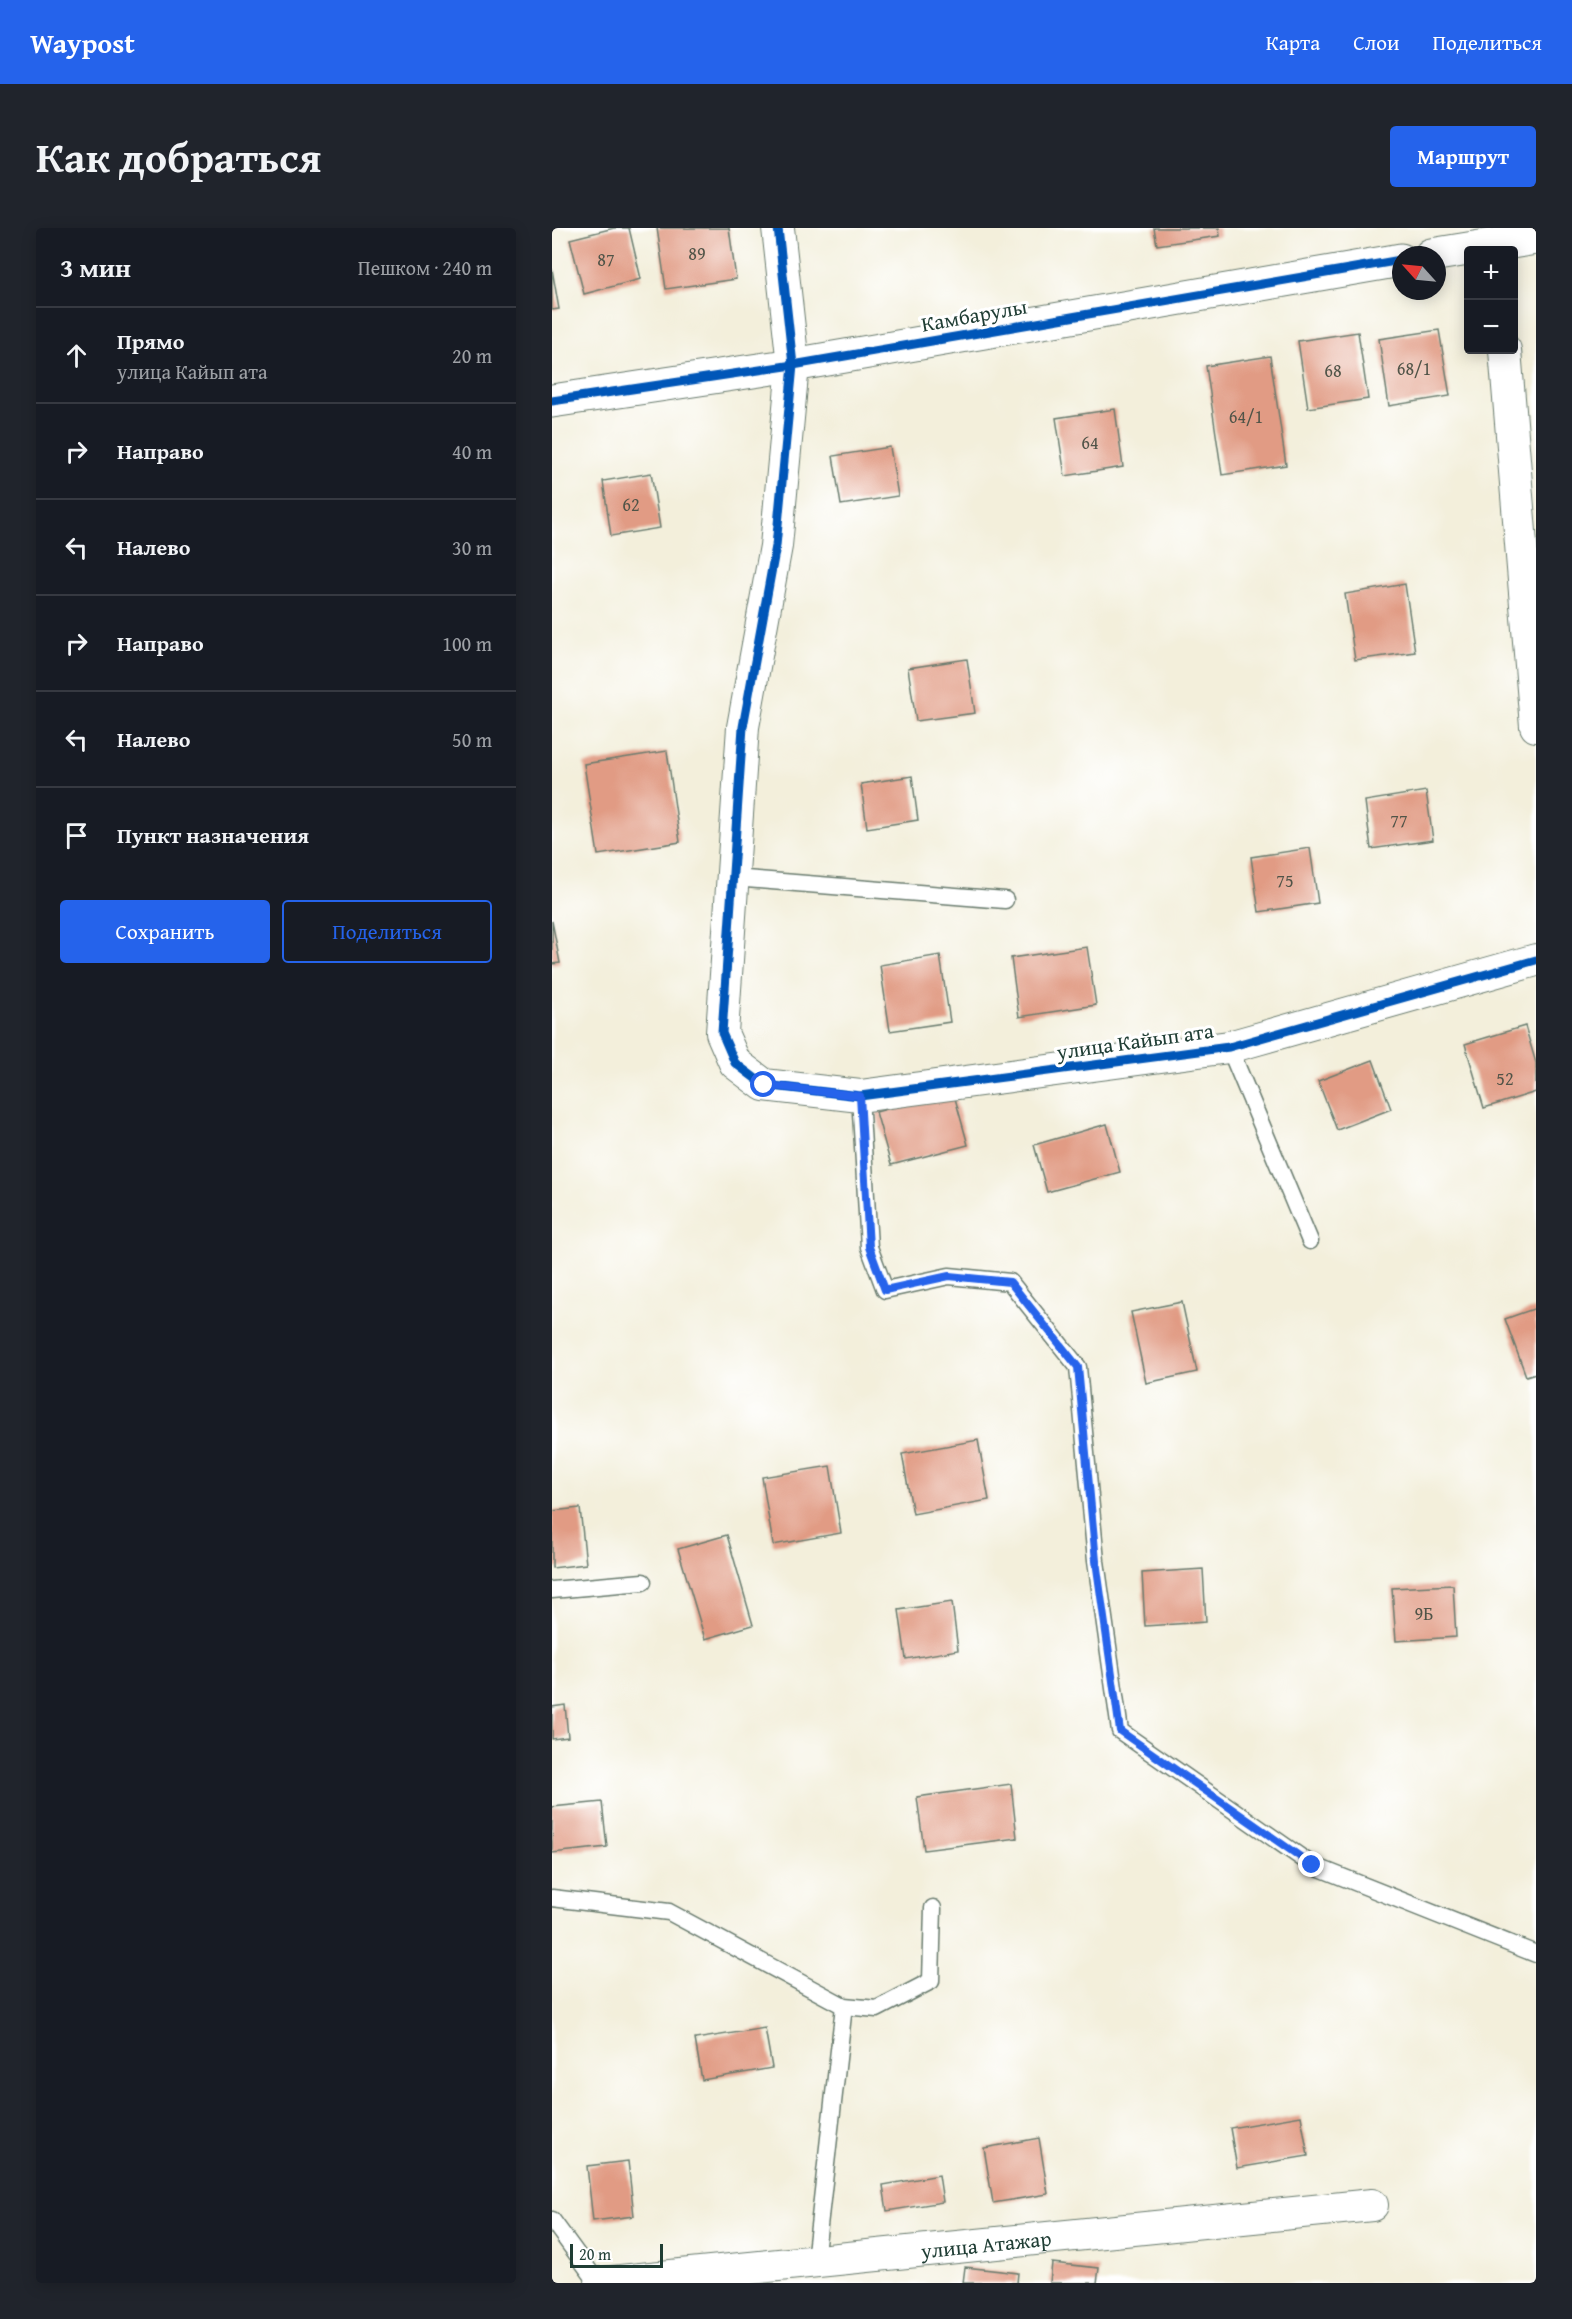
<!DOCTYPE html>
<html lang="ru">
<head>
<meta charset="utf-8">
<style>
  body { margin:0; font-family:"Gentium Book Plus",serif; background:#20242c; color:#f1f3f6 }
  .controls { position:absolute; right:18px; top:18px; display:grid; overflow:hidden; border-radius:6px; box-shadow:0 3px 15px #0003 }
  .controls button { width:54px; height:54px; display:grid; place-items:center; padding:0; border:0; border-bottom:2px solid #363941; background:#171b24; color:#f1f3f6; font:30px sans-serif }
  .compass { position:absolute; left:840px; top:18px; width:54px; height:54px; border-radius:50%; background:#171b24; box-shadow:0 3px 15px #0003; rotate:297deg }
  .scale { position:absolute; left:18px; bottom:15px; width:93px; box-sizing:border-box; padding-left:6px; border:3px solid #1f3d34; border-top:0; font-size:16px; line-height:21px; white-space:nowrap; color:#1f3d34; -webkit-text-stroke:4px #fff; paint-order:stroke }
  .stop { position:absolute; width:18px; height:18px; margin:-14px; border:4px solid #2563eb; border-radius:50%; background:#fff }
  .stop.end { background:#2563eb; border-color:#fff; box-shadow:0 2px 6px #0008 }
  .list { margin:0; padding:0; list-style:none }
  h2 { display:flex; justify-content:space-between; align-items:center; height:78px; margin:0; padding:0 24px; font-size:26px }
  h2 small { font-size:20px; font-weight:400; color:#9ea1a6 }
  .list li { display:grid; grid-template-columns:39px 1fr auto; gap:18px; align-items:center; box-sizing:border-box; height:96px; padding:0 24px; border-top:2px solid #363941 }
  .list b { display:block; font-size:22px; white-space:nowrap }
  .list p { margin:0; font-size:20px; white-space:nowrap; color:#9ea1a6 }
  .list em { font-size:20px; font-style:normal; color:#9ea1a6 }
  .actions { display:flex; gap:12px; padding:18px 24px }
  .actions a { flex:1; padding:14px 0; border:2px solid #2563eb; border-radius:6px; text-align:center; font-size:21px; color:#2563eb }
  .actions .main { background:#2563eb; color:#fff }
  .icon { flex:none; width:33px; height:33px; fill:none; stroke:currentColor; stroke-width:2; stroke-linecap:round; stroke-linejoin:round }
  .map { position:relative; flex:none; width:984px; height:2055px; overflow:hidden; border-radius:6px }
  header { display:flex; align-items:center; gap:36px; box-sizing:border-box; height:84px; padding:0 30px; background:#2563eb; color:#fff }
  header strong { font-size:28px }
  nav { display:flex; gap:33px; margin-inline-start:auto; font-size:21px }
  .intro { display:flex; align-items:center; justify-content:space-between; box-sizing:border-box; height:144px; padding:0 36px }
  h1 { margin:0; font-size:42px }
  .button { padding:15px 27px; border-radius:6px; background:#2563eb; color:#fff; font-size:21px; font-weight:700 }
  main { display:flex; gap:36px; padding:0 36px }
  aside { flex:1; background:#171b24; border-radius:6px; box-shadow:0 3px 15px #0003 }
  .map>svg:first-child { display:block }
  .building { fill:#e19b84 }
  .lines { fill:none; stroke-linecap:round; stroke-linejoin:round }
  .lane-casing { stroke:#697b6e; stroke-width:19 }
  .street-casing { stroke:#697b6e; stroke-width:34 }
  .secondary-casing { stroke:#697b6e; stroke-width:35 }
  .lane { stroke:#fff; stroke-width:16 }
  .street { stroke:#fff; stroke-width:32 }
  .secondary { stroke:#fff; stroke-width:33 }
  .cycleway-casing { stroke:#fff; stroke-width:13 }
  .cycleway { stroke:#0057b8; stroke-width:9 }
  .route { stroke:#2563eb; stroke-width:8 }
  .labels { text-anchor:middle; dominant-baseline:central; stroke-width:6; stroke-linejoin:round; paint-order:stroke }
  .number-label { font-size:18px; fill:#505448 }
  .street-label { font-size:21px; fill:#1f3d34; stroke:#fff }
</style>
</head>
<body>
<header>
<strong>Waypost</strong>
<nav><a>Карта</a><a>Слои</a><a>Поделиться</a></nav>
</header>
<div class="intro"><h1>Как добраться</h1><a class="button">Маршрут</a></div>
<main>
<aside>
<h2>3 мин<small>Пешком · 240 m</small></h2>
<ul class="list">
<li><svg class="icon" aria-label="ahead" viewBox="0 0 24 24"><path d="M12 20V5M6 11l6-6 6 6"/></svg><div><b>Прямо</b><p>улица Кайып ата</p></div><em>20 m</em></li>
<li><svg class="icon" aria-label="right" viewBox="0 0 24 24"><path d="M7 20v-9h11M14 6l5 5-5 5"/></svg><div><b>Направо</b></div><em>40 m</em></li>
<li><svg class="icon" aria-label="left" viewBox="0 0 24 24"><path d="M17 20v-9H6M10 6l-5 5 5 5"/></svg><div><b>Налево</b></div><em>30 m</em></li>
<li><svg class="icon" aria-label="right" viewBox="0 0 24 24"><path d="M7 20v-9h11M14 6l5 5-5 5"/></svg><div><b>Направо</b></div><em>100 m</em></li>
<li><svg class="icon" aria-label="left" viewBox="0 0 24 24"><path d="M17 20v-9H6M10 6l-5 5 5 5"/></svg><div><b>Налево</b></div><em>50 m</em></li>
<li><svg class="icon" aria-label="arrive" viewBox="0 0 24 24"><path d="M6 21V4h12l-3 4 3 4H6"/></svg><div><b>Пункт назначения</b></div></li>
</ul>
<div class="actions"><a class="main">Сохранить</a><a>Поделиться</a></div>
</aside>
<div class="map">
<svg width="984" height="2055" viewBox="0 0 984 2055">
  <rect width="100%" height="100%" fill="#fff"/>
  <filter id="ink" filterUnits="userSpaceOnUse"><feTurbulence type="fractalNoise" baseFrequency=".0167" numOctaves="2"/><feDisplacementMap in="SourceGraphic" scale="12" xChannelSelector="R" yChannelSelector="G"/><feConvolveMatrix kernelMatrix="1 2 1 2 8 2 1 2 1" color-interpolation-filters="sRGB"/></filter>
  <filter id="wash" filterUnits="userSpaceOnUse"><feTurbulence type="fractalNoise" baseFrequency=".008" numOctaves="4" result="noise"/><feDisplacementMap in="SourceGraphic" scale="24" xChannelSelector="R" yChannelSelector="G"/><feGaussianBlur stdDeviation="1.35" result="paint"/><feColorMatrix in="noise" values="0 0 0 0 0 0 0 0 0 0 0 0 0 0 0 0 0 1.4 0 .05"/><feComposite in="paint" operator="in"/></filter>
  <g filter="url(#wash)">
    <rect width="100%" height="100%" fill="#f3efdb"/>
    <g id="blocks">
      <g class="building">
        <polygon points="62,0 77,0 89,51 32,66 18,11"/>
        <polygon points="105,0 177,0 184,51 114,61"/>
        <polygon points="602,0 667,0 668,8 605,17"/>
        <polygon points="0,41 7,81 0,82"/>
        <polygon points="887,102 898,168 837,178 827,111"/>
        <polygon points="806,104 816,171 756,180 746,113"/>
        <polygon points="718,128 734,237 670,247 654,138"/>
        <polygon points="563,181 571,239 513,248 504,190"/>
        <polygon points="338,219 346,268 289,277 281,228"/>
        <polygon points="99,245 108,300 59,308 51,253"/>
        <polygon points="853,356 863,424 803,432 793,366"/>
        <polygon points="415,431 423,485 364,493 356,440"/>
        <polygon points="115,523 128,614 46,627 32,536"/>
        <polygon points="360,548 366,592 315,600 309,556"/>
        <polygon points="874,563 881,612 819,621 813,573"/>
        <polygon points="758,620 766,675 707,684 699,629"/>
        <polygon points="0,693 8,735 0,736"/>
        <polygon points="535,719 544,777 467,789 459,730"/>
        <polygon points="388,727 398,794 338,803 328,737"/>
        <polygon points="973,798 984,835 984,864 932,880 913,816"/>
        <polygon points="821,832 839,881 785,902 766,853"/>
        <polygon points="401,863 416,917 339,937 324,884"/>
        <polygon points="555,896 568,944 495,964 482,917"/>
        <polygon points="630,1074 645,1144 594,1155 579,1084"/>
        <polygon points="984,1080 984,1145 974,1148 953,1091"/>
        <polygon points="426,1212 437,1272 361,1286 350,1226"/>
        <polygon points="278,1238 289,1305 221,1317 210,1249"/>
        <polygon points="28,1280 34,1336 0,1340 0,1283"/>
        <polygon points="175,1307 201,1397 153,1411 126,1321"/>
        <polygon points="651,1341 654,1394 593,1398 590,1345"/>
        <polygon points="901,1357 904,1409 844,1413 840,1360"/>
        <polygon points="400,1374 406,1422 354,1431 347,1382"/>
        <polygon points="13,1477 16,1509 0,1511 0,1479"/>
        <polygon points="459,1556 465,1610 372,1622 365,1569"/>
        <polygon points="50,1574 55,1619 0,1625 0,1579"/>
        <polygon points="213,1800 220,1840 150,1852 143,1811"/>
        <polygon points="749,1888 756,1928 685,1940 678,1900"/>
        <polygon points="487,1910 496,1966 441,1975 432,1920"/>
        <polygon points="76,1933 82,1988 41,1993 35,1938"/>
        <polygon points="387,1947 391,1974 335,1983 331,1957"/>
        <polygon points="500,2035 547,2040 545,2055 498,2055"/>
        <polygon points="413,2039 466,2045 465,2055 411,2055"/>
      </g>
    </g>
  </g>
  <g filter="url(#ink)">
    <use href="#blocks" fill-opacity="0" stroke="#697b6e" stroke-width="1.5"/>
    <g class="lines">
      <defs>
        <g id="lane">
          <polyline points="181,650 453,672"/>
          <polyline points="677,819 758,1013"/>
          <polyline points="308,868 317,1019 333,1062 397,1048 458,1054 526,1139 544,1333 568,1503 760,1637 984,1726"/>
          <polyline points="0,1362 91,1354"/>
          <polyline points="0,1670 117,1684 292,1778 325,1781 379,1753 381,1680"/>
          <polyline points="0,1992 46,2055"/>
          <polyline points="263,2033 292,1778"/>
        </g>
        <g id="street">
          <polyline points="226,0 241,137 224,318 191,499 170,805 183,835 212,857 308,868 677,819 984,732"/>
          <polyline points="953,122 984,498"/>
          <path id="s1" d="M49 2055 820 1977"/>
        </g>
        <g id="secondary">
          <polyline points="879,27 984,10"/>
          <polyline points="0,173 241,137 849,32"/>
        </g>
      </defs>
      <use href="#lane" class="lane-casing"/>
      <use href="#street" class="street-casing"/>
      <use href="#secondary" class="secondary-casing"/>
      <use href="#lane" class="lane"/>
      <use href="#street" class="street"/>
      <use href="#secondary" class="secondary"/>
      <defs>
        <g id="cycleway">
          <polyline points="226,0 241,137 224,318 191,499 170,805 183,835 212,857 308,868 677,819 984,732"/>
          <polyline points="0,173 241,137 849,32"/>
        </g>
      </defs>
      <use href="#cycleway" class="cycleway-casing"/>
      <use href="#cycleway" class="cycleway"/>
    </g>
  </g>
  <g class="lines" filter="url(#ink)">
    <polyline class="route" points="212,857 308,868 317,1019 333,1062 397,1048 458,1054 526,1139 544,1333 568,1503 760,1637"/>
  </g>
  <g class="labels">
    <g class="number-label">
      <text x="145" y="25">89</text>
      <text x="54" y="31">87</text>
      <text x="862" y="140">68/1</text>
      <text x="781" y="142">68</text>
      <text x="694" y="188">64/1</text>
      <text x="538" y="214">64</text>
      <text x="79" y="276">62</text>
      <text x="847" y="592">77</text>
      <text x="733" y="652">75</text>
      <text x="953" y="850">52</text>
      <text x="872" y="1385">9Б</text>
    </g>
    <g class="street-label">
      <text transform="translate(422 87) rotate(-10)">Камбарулы</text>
      <text transform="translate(583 813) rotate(-8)">улица Кайып ата</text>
      <text stroke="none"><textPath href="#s1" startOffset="387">улица Атажар</textPath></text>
    </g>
  </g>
</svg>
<div class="controls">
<button>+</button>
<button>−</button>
</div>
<svg class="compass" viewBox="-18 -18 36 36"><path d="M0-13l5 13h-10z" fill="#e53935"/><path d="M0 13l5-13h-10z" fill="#9ea1a6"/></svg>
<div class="scale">20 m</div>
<div class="stop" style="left:212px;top:857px"></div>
<div class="stop end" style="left:760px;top:1637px"></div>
</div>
</main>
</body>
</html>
